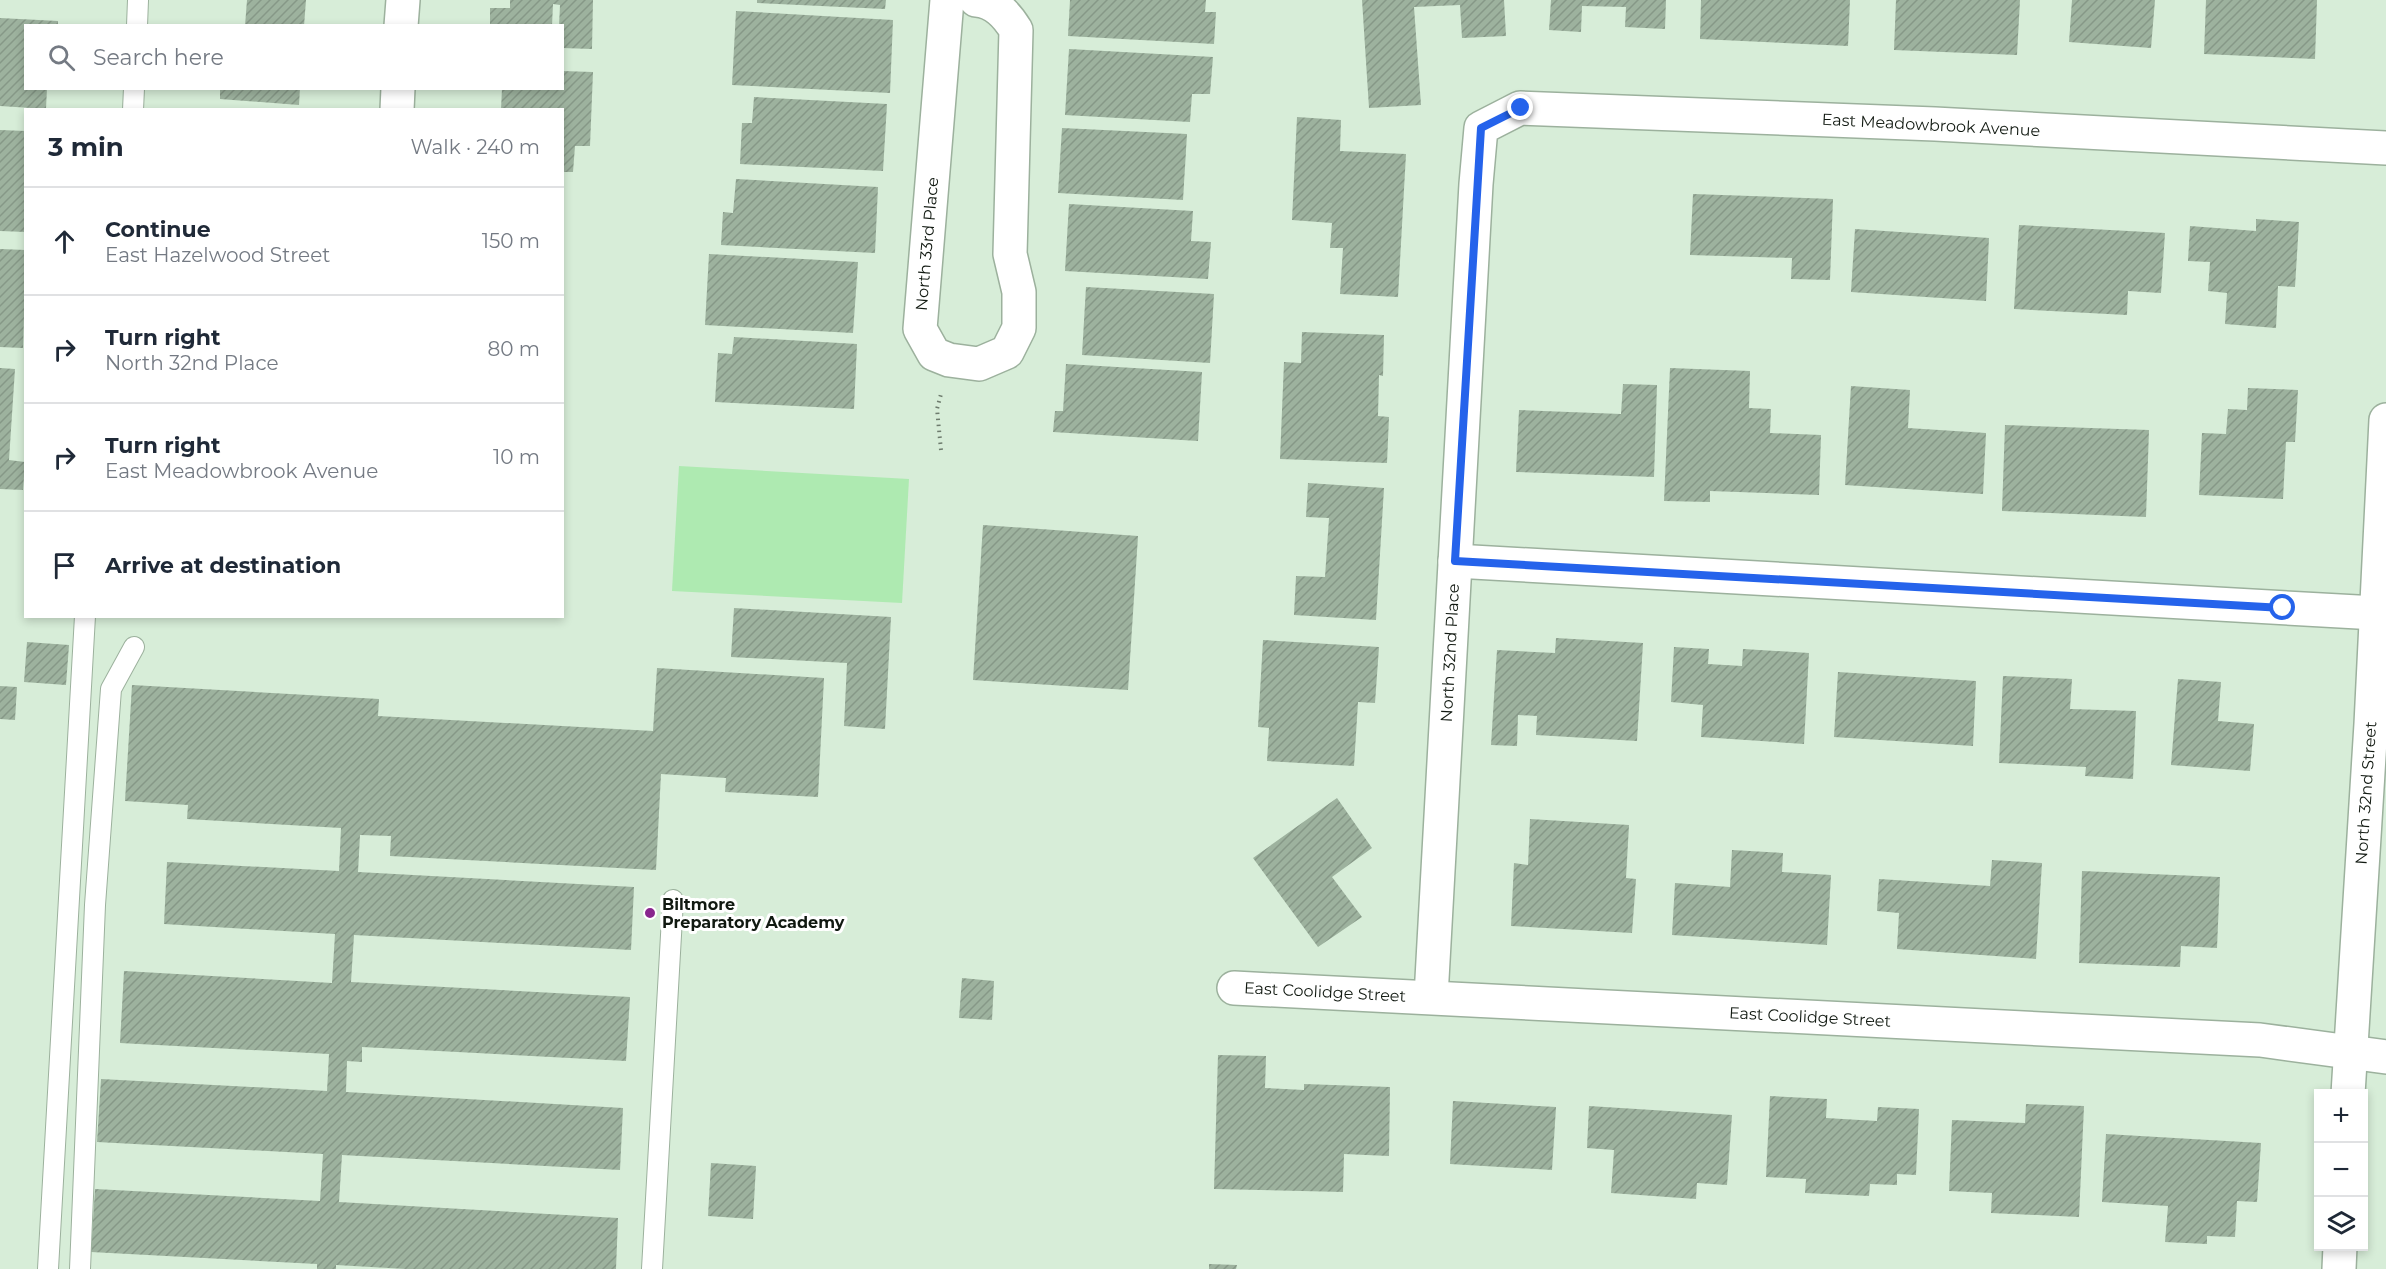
<!DOCTYPE html>
<html lang="en">
<head>
<meta charset="utf-8">
<style>
  body { margin:0; font-family:Montserrat,sans-serif; background:#f6f6f7; color:#1f2937 }
  .controls { position:absolute; right:18px; bottom:18px; display:grid; overflow:hidden; border-radius:0px; box-shadow:0 3px 9px #0003 }
  .controls button { width:54px; height:54px; display:grid; place-items:center; padding:0; border:0; border-bottom:2px solid #e0e1e3; background:#fff; color:#1f2937; font:30px sans-serif }
  .stop { position:absolute; width:18px; height:18px; margin:-14px; border:4px solid #2563eb; border-radius:50%; background:#fff }
  .stop.end { background:#2563eb; border-color:#fff; box-shadow:0 2px 6px #0008 }
  .list { margin:0; padding:0; list-style:none }
  h2 { display:flex; justify-content:space-between; align-items:center; height:78px; margin:0; padding:0 24px; font-size:26px }
  h2 small { font-size:20px; font-weight:400; color:#747a83 }
  .list li { display:grid; grid-template-columns:39px 1fr auto; gap:18px; align-items:center; box-sizing:border-box; height:108px; padding:0 24px; border-top:2px solid #e0e1e3 }
  .list b { display:block; font-size:22px; white-space:nowrap }
  .list p { margin:0; font-size:20px; white-space:nowrap; color:#747a83 }
  .list em { font-size:20px; font-style:normal; color:#747a83 }
  .icon { flex:none; width:33px; height:33px; fill:none; stroke:currentColor; stroke-width:2; stroke-linecap:round; stroke-linejoin:round }
  .map { position:relative; flex:none; width:2386px; height:1269px; overflow:hidden }
  .search { position:absolute; background:#fff; box-shadow:0 3px 9px #0003; left:24px; top:24px; width:540px; height:66px; display:flex; align-items:center; gap:15px; box-sizing:border-box; padding:0 21px; border-radius:0px; color:#747a83; font-size:22px }
  .panel { position:absolute; background:#fff; box-shadow:0 3px 9px #0003; left:24px; top:108px; width:540px; height:510px; border-radius:0px }
  .map>svg:first-child { display:block }
  .grass { fill:#aeeab1 }
  .building { fill:url(#building-hatch) }
  .lines { fill:none; stroke-linecap:round; stroke-linejoin:round }
  .service-casing { stroke:#9cb19d; stroke-width:22 }
  .minor-casing { stroke:#9cb19d; stroke-width:36 }
  .secondary-casing { stroke:#9cb19d; stroke-width:36 }
  .path { stroke:#6d7b6d; stroke-width:4; stroke-dasharray:1.5 4.5; stroke-linecap:butt }
  .service { stroke:#fff; stroke-width:20 }
  .minor { stroke:#fff; stroke-width:33 }
  .secondary { stroke:#fff; stroke-width:33 }
  .route { stroke:#2563eb; stroke-width:8 }
  .poi-dot { fill:#89268e; stroke:#fff; stroke-width:2 }
  .labels { text-anchor:middle; dominant-baseline:central; stroke-width:6; stroke-linejoin:round; paint-order:stroke }
  .street-label { font-size:16px; fill:#111911; stroke:#fff }
  .poi-label { font-size:16px; font-weight:bold; fill:#111911; stroke:#fff; text-anchor:start }
</style>
</head>
<body>
<div class="map">
<svg width="2386" height="1269" viewBox="0 0 2386 1269">
  <defs>
    <pattern id="building-hatch" width="6" height="6" patternUnits="userSpaceOnUse" patternTransform="scale(1.5)"><rect width="6" height="6" fill="#9db29e"/><path d="M-1 1l2-2M0 6l6-6M5 7l2-2" fill="none" stroke="#869887"/></pattern>
  </defs>
  <rect width="100%" height="100%" fill="#d7edd8"/>
  <polygon class="grass" points="679,466 909,479 902,603 672,591"/>
  <g class="building">
    <polygon points="247,0 306,0 304,26 245,26"/>
    <polygon points="510,0 593,0 592,49 562,48 562,26 559,26 560,5 553,4 552,26 490,26 490,8 510,8"/>
    <polygon points="757,0 886,0 885,9 757,3"/>
    <polygon points="1070,0 1206,0 1205,12 1216,12 1214,44 1068,36"/>
    <polygon points="1362,0 1504,0 1506,36 1462,38 1460,5 1414,7 1421,105 1369,108"/>
    <polygon points="1551,0 1666,0 1665,29 1625,27 1626,7 1582,6 1581,32 1549,30"/>
    <polygon points="1701,0 1850,0 1848,46 1700,39"/>
    <polygon points="1896,0 2020,0 2017,55 1894,50"/>
    <polygon points="2072,0 2155,0 2151,48 2069,42"/>
    <polygon points="2206,0 2317,0 2315,59 2204,54"/>
    <polygon points="736,11 893,20 890,93 732,85"/>
    <polygon points="0,18 58,21 58,26 26,26 26,88 47,88 46,109 0,106"/>
    <polygon points="1069,49 1213,57 1210,94 1192,94 1190,122 1065,115"/>
    <polygon points="562,71 593,72 590,146 575,146 573,172 562,172 562,110 501,110 502,88 562,88"/>
    <polygon points="220,88 300,88 299,105 220,99"/>
    <polygon points="754,97 887,104 883,171 740,164 742,123 752,123"/>
    <polygon points="1297,117 1341,120 1340,151 1406,154 1398,297 1340,294 1343,248 1330,248 1332,223 1292,220"/>
    <polygon points="1062,128 1187,134 1183,200 1058,193"/>
    <polygon points="0,130 26,131 26,232 0,231"/>
    <polygon points="736,179 878,187 875,253 721,245 723,212 733,213"/>
    <polygon points="1693,194 1833,199 1830,280 1791,279 1792,258 1690,255"/>
    <polygon points="1069,204 1193,211 1191,241 1211,242 1208,279 1065,271"/>
    <polygon points="2256,219 2299,222 2295,287 2278,286 2276,328 2225,324 2227,293 2208,291 2210,262 2188,261 2190,226 2256,231"/>
    <polygon points="2019,225 2165,233 2161,293 2128,291 2127,315 2014,309"/>
    <polygon points="1855,229 1989,238 1986,301 1851,292"/>
    <polygon points="0,249 26,250 23,348 0,347"/>
    <polygon points="709,254 858,262 853,333 705,325"/>
    <polygon points="1086,287 1214,294 1210,363 1082,355"/>
    <polygon points="1302,332 1384,335 1383,376 1379,375 1378,416 1389,417 1387,463 1280,459 1284,362 1301,363"/>
    <polygon points="734,337 857,344 854,409 715,402 718,353 732,354"/>
    <polygon points="1066,364 1202,372 1198,441 1053,432 1055,411 1063,411"/>
    <polygon points="0,368 15,369 9,460 25,462 23,490 0,489"/>
    <polygon points="1670,368 1750,371 1749,408 1771,409 1770,433 1821,435 1819,495 1710,491 1710,502 1664,501"/>
    <polygon points="1623,384 1657,385 1654,477 1516,472 1519,410 1621,414"/>
    <polygon points="1851,386 1910,390 1908,428 1986,433 1983,494 1845,485"/>
    <polygon points="2248,388 2298,390 2295,442 2286,442 2283,499 2199,495 2202,433 2226,434 2228,409 2247,410"/>
    <polygon points="2005,425 2149,430 2146,517 2002,511"/>
    <polygon points="1308,483 1384,488 1376,620 1294,615 1296,576 1325,577 1329,518 1306,517"/>
    <polygon points="983,525 1138,536 1128,690 973,680"/>
    <polygon points="734,608 891,617 885,729 844,726 847,663 731,657"/>
    <polygon points="1556,638 1643,643 1637,741 1536,735 1537,716 1518,715 1517,746 1491,745 1497,650 1555,653"/>
    <polygon points="1263,640 1379,647 1375,703 1358,702 1354,766 1267,761 1269,728 1258,727"/>
    <polygon points="27,642 69,645 66,685 24,682"/>
    <polygon points="1674,647 1709,649 1708,664 1742,666 1743,649 1809,653 1804,744 1701,737 1703,705 1671,702"/>
    <polygon points="657,668 824,678 818,797 725,792 726,778 661,774 656,870 390,856 391,836 360,835 358,872 634,887 631,950 354,935 351,982 630,997 626,1061 362,1047 362,1062 347,1061 346,1092 623,1108 620,1170 342,1155 339,1202 618,1218 616,1269 406,1269 336,1265 336,1269 317,1269 317,1264 91,1252 95,1189 320,1201 323,1154 97,1142 101,1079 327,1091 329,1054 120,1043 124,971 332,983 335,934 164,924 167,862 339,871 341,828 187,819 188,805 125,801 132,685 379,699 378,716 653,731"/>
    <polygon points="1838,672 1976,681 1973,746 1834,737"/>
    <polygon points="2003,676 2072,679 2070,709 2136,711 2133,779 2085,776 2086,767 1999,763"/>
    <polygon points="2178,679 2221,682 2218,721 2254,724 2250,771 2171,765"/>
    <polygon points="0,686 17,687 15,720 0,719"/>
    <polygon points="1337,798 1372,848 1332,877 1362,917 1318,947 1253,858"/>
    <polygon points="1530,819 1629,825 1626,878 1636,879 1632,933 1511,926 1514,863 1528,865"/>
    <polygon points="1732,850 1783,853 1782,872 1831,875 1827,945 1672,935 1675,883 1730,887"/>
    <polygon points="1992,860 2042,863 2036,959 1897,949 1899,913 1877,911 1879,879 1990,886"/>
    <polygon points="2082,871 2220,877 2217,948 2181,946 2180,967 2079,963"/>
    <polygon points="962,978 994,981 992,1020 959,1018"/>
    <polygon points="1218,1055 1266,1056 1265,1088 1304,1090 1304,1084 1390,1087 1389,1156 1344,1154 1343,1192 1214,1189"/>
    <polygon points="1770,1096 1827,1099 1826,1118 1877,1121 1878,1107 1919,1109 1916,1175 1897,1174 1897,1185 1870,1184 1869,1196 1805,1193 1806,1179 1766,1177"/>
    <polygon points="1453,1101 1556,1107 1552,1170 1450,1164"/>
    <polygon points="2026,1104 2084,1106 2079,1217 1991,1213 1992,1193 1949,1191 1952,1120 2025,1123"/>
    <polygon points="1589,1106 1732,1115 1727,1185 1697,1183 1696,1199 1611,1193 1614,1150 1587,1148"/>
    <polygon points="2106,1134 2261,1143 2257,1202 2237,1201 2235,1237 2207,1236 2207,1244 2165,1242 2168,1206 2102,1202"/>
    <polygon points="711,1163 756,1166 753,1219 708,1216"/>
    <polygon points="1209,1264 1237,1265 1236,1269 1209,1269"/>
  </g>
  <g class="lines">
    <defs>
      <g id="service">
        <polyline points="137,26 138,0"/>
        <polyline points="133,110 134,88"/>
        <polyline points="48,1269 85,616"/>
        <polyline points="80,1269 95,905 111,689 134,647"/>
        <polyline points="652,1269 673,900"/>
      </g>
      <g id="minor">
        <path d="M947 0 920 329 934 354 949 360 979 364 1007 352 1019 328V292L1010 254 1016 30C1007 15 995 1 976 0"/>
        <polyline points="401,26 403,0"/>
        <polyline points="397,110 398,88"/>
        <polyline points="1455,561 2376,613"/>
        <polyline points="1234,988 2260,1040 2386,1057"/>
        <polyline points="1431,997 1476,184 1481,128 1520,108 1935,124 2386,148"/>
      </g>
      <g id="secondary">
        <polyline points="2348,1094 2371,724 2386,420"/>
        <polyline points="2339,1269 2340,1246"/>
      </g>
    </defs>
    <use href="#service" class="service-casing"/>
    <use href="#minor" class="minor-casing"/>
    <use href="#secondary" class="secondary-casing"/>
    <polyline class="path" points="941,450 937,409 941,394"/>
    <use href="#service" class="service"/>
    <use href="#minor" class="minor"/>
    <use href="#secondary" class="secondary"/>
  </g>
  <g class="lines">
    <polyline class="route" points="1521,108 1481,128 1455,561 2283,608"/>
  </g>
  <circle class="poi-dot" cx="650" cy="913" r="6"/>
  <g class="labels">
    <g class="street-label">
      <text transform="translate(1931 125) rotate(3)">East Meadowbrook Avenue</text>
      <text transform="translate(927 244) rotate(-85)">North 33rd Place</text>
      <text transform="translate(1450 653) rotate(-87)">North 32nd Place</text>
      <text transform="translate(2366 793) rotate(-86)">North 32nd Street</text>
      <text transform="translate(1325 992) rotate(3)">East Coolidge Street</text>
      <text transform="translate(1810 1017) rotate(3)">East Coolidge Street</text>
    </g>
    <g class="poi-label">
      <text x="662" y="904">Biltmore<tspan x="662" dy="18">Preparatory Academy</tspan></text>
    </g>
  </g>
</svg>
<div class="controls">
<button>+</button>
<button>−</button>
<button><svg class="icon" aria-label="layers" viewBox="0 0 24 24"><path d="M12 4l9 5-9 5-9-5zM3 14l9 5 9-5"/></svg></button>
</div>
<div class="stop" style="left:2283px;top:608px"></div>
<div class="stop end" style="left:1521px;top:108px"></div>
<div class="search"><svg class="icon" aria-label="search" viewBox="0 0 24 24"><circle cx="10" cy="10" r="6"/><path d="M15 15l6 6"/></svg>Search here</div>
<section class="panel">
<h2>3 min<small>Walk · 240 m</small></h2>
<ul class="list">
<li><svg class="icon" aria-label="ahead" viewBox="0 0 24 24"><path d="M12 20V5M6 11l6-6 6 6"/></svg><div><b>Continue</b><p>East Hazelwood Street</p></div><em>150 m</em></li>
<li><svg class="icon" aria-label="right" viewBox="0 0 24 24"><path d="M7 20v-9h11M14 6l5 5-5 5"/></svg><div><b>Turn right</b><p>North 32nd Place</p></div><em>80 m</em></li>
<li><svg class="icon" aria-label="right" viewBox="0 0 24 24"><path d="M7 20v-9h11M14 6l5 5-5 5"/></svg><div><b>Turn right</b><p>East Meadowbrook Avenue</p></div><em>10 m</em></li>
<li><svg class="icon" aria-label="arrive" viewBox="0 0 24 24"><path d="M6 21V4h12l-3 4 3 4H6"/></svg><div><b>Arrive at destination</b></div></li>
</ul>
</section>
</div>
</body>
</html>
